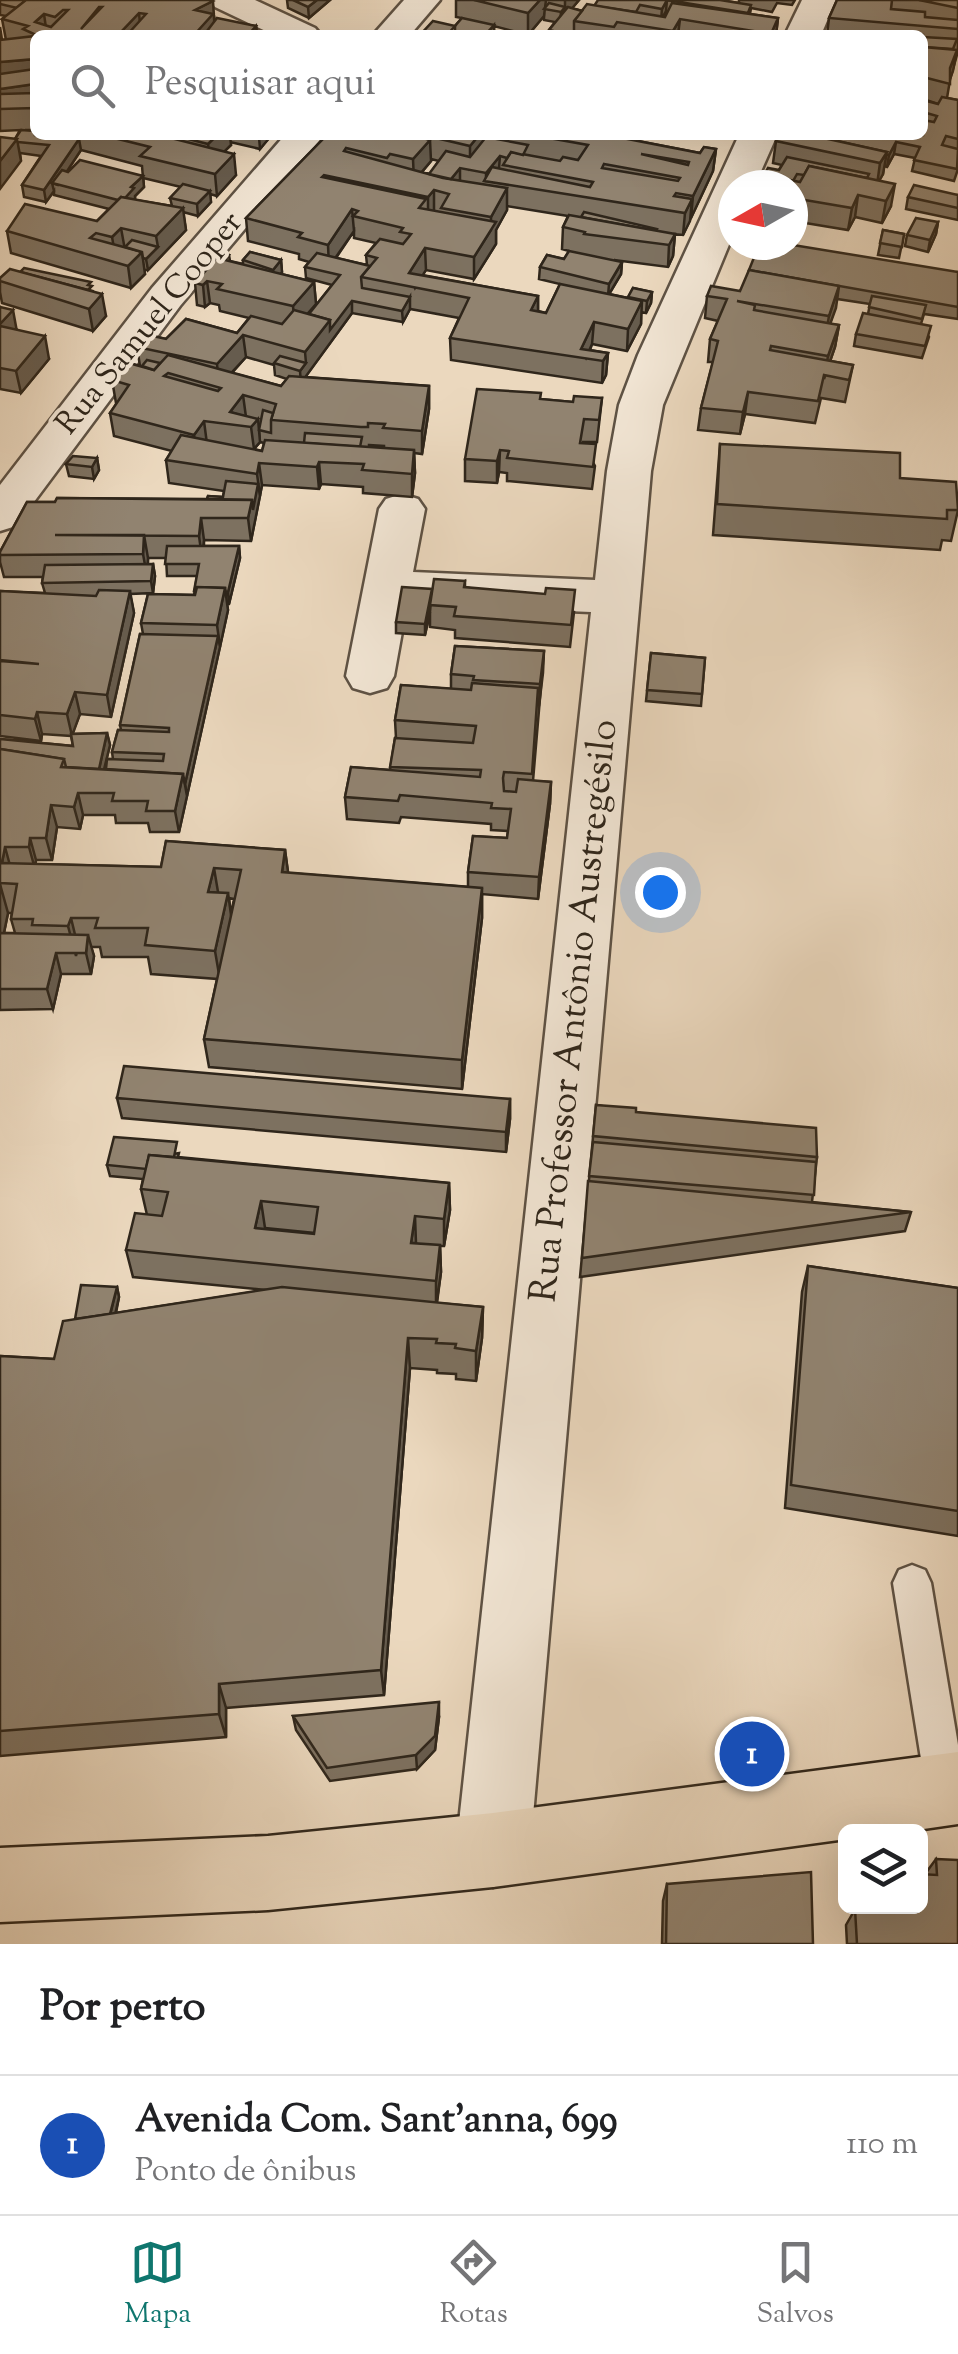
<!DOCTYPE html>
<html lang="pt">
<head>
<meta charset="utf-8">
<style>
  body { margin:0; font-family:"Sorts Mill Goudy",serif; background:#f6f6f6; color:#202124 }
  .controls { position:absolute; right:30px; bottom:30px; display:grid; overflow:hidden; border-radius:15px; box-shadow:0 10px 40px #0002 }
  .controls button { width:90px; height:90px; display:grid; place-items:center; padding:0; border:0; border-bottom:2px solid #e0e0e0; background:#fff; color:#202124; font:50px sans-serif }
  .compass { position:absolute; left:718px; top:170px; width:90px; height:90px; border-radius:50%; background:#fff; box-shadow:0 10px 40px #0002; rotate:261deg }
  .you { position:absolute; left:660px; top:892px; width:35px; height:35px; margin:-25px; border:8px solid #fff; border-radius:50%; background:#1a73e8; box-shadow:0 0 0 15px #1a73e833 }
  .badge { display:grid; place-items:center; width:65px; height:65px; border-radius:50%; background:#0f766e; color:#fff; font-size:32px; font-weight:700 }
  .pin { position:absolute; translate:-50% -50%; border:5px solid #fff; box-shadow:0 2px 10px #0006 }
  .list { margin:0; padding:0; list-style:none }
  h2 { display:flex; justify-content:space-between; align-items:center; height:130px; margin:0; padding:0 40px; font-size:42px }
  h2 small { font-size:32px; font-weight:400; color:#757577 }
  .list li { display:grid; grid-template-columns:65px 1fr auto; gap:30px; align-items:center; box-sizing:border-box; height:140px; padding:0 40px; border-top:2px solid #e0e0e0 }
  .list b { display:block; font-size:38px; white-space:nowrap }
  .list p { margin:0; font-size:32px; white-space:nowrap; color:#757577 }
  .list em { font-size:32px; font-style:normal; color:#757577 }
  .icon { flex:none; width:55px; height:55px; fill:none; stroke:currentColor; stroke-width:2; stroke-linecap:round; stroke-linejoin:round }
  .map { position:relative; flex:none; width:958px; height:1944px; overflow:hidden }
  .search { position:absolute; background:#fff; box-shadow:0 10px 40px #0002; left:30px; right:30px; top:30px; height:110px; display:flex; align-items:center; gap:25px; box-sizing:border-box; padding:0 35px; border-radius:15px; color:#757577; font-size:38px }
  .sheet { height:270px; background:#fff }
  nav { display:flex; justify-content:space-around; align-items:center; box-sizing:border-box; height:140px; border-top:2px solid #e0e0e0; background:#fff; font-size:28px; color:#757577 }
  nav a { display:grid; justify-items:center; gap:5px }
  nav .on { color:#0f766e }
  .map>svg:first-child { display:block }
  .lines { fill:none; stroke-linecap:round; stroke-linejoin:round }
  .service-casing { stroke:#5e5244; stroke-width:5 }
  .minor-casing { stroke:#5e5244; stroke-width:5 }
  .primary-casing { stroke:#2f261b; stroke-width:5 }
  .service { fill:#f2e6d5; fill-rule:evenodd }
  .minor { fill:#f2e6d5; fill-rule:evenodd }
  .primary { fill:#ebd8be; fill-rule:evenodd }
  .wall { fill:#7d7160; stroke:#2f261b; stroke-width:2.5; fill-rule:evenodd }
  .shaded-wall { fill:#665c4e; stroke:#2f261b; stroke-width:2.5 }
  .building { fill:#918370; stroke:#2f261b; stroke-width:2.5; fill-rule:evenodd }
  .labels { text-anchor:middle; dominant-baseline:central; stroke-width:8; stroke-linejoin:round; paint-order:stroke }
  .far-street-label { font-size:32px; fill:#2f261b; stroke:#f2e6d5 }
  .street-label { font-size:38px; fill:#2f261b; stroke:#f2e6d5 }
</style>
</head>
<body>
<div class="map">
<svg width="958" height="1944" viewBox="0 0 958 1944">
  <rect width="100%" height="100%" fill="#ebd8be"/>
  <filter id="stains"><feTurbulence type="fractalNoise" baseFrequency=".002" numOctaves="4"/><feColorMatrix values="0 0 0 0 .2 0 0 0 0 .09 0 0 0 0 .02 0 0 0 .5 -.17"/></filter>
  <radialGradient id="worn" r=".72"><stop offset=".6" stop-color="#630" stop-opacity="0"/><stop offset="1" stop-color="#630" stop-opacity=".3"/></radialGradient>
  <g class="lines">
    <defs>
      <polygon id="service" points="912,1565 925,1570 931,1583 958,1745 958,1805 946,1810 932,1804 926,1790 893,1583 899,1570"/>
      <g id="minor">
        <polygon points="210,0 255,0 315,28 321,35 274,35 215,7"/>
        <polygon points="404,0 440,0 410,35 373,35"/>
        <polygon points="802,0 836,0 821,35 785,35"/>
        <polygon points="285,135 324,135 180,306 16,526 0,531 0,485 152,288"/>
        <polygon points="739,135 777,135 755,185 733,185 733,235 663,405 651,471 530,1850 519,1876 493,1887 467,1876 456,1850 591,612 407,604 394,676 387,688 370,693 353,688 346,676 379,509 386,499 402,494 418,499 425,509 413,572 595,580 607,471 619,405 638,355"/>
      </g>
      <polygon id="primary" points="958,1752 958,1824 903,1832 846,1832 846,1839 493,1887 268,1910 0,1922 0,1848 268,1836 493,1813"/>
    </defs>
    <use href="#service" class="service-casing"/>
    <use href="#minor" class="minor-casing"/>
    <use href="#primary" class="primary-casing"/>
    <use href="#service" class="service"/>
    <use href="#minor" class="minor"/>
    <use href="#primary" class="primary"/>
  </g>
  <g class="wall">
    <path d="M0 0H211L215 21 256 26 257 35H35V130H25L35 135H271L260 149 230 142 231 145 224 151 236 175 217 196 210 194 211 202 198 216 183 212 186 230 148 270H144L145 274 131 288 11 253 7 231 97 221 109 209 54 195V191L46 202 24 197 22 185 41 156 20 153 21 161 15 139 20 130 0 131V27L2 40H6L2 19 6 16 0 15ZM81 150 142 166 143 178 181 187 170 198 172 206 135 200V196L144 187 143 176 67 171Z"/>
    <polygon points="287,0 330,0 309,18 288,8"/>
    <polygon points="456,0 579,0 572,8 582,11 608,1 720,0 739,3 739,0 795,0 792,5 777,3 772,12 751,8 750,14 778,18 776,35 549,35 549,30 555,22 544,20 544,16 528,35 494,26 494,35 455,26 462,18 456,17"/>
    <polygon points="837,0 958,0 958,51 950,80 947,98 958,100 958,169 954,181 912,171 915,158 894,154 887,167 884,166 883,174 879,180 891,206 882,223 855,217 848,230 793,221 793,198 764,175 779,170 782,165 773,163 776,141 779,135 923,135 923,100 938,104 923,99 923,35 827,35 829,18"/>
    <path d="M327 135H607L700 153 704 147 716 149 713 171 683 235 673 234H675L673 256 668 267 614 260 622 262 621 274 609 294 628 298 633 288 652 292 651 303 646 313 641 312V324L627 351 592 344 590 350 608 353 606 375 602 383 451 360 450 338 459 318 410 309 403 322 352 313 305 377 429 386V409L422 454 414 453 415 473 412 497 363 493V487L321 484 319 489 262 485 251 541 204 540V546H239L240 558 229 604H227L228 610 179 832H150L148 823H116L115 815H83L80 829 57 827 52 860H36L35 864 161 867 166 841 285 850 288 873 468 887V872L473 836 507 838 508 831 491 830V824L401 817 399 823 347 819 345 797 351 767 390 770 395 738H396L395 720 401 685 451 689V674L455 646 544 651 533 781 551 782 550 804 538 899 482 894V918L462 1089 209 1067 204 1039 217 979 151 974 148 957H102L100 947H91L94 956 91 974H61L53 1009 0 1010V739L73 746 71 736 42 734 41 741 0 736V591L45 593 42 583 43 577H4L0 562V552L27 502H55L57 498 207 499 208 496 223 497 224 491 169 483 166 460 172 451 114 436 110 413 117 403H116L112 380 125 362 140 366 137 347 148 335 166 339 186 319 237 333 249 318 220 311 219 305 210 303 205 307 197 305 195 283 221 253 229 255 230 261 243 264V260L250 252 281 260 282 272 281 274 314 282 316 304 308 314H309L332 285 306 278 305 267 309 262 299 259V254L248 241 246 218ZM641 154 689 162 688 165ZM431 159 439 161 430 174 422 172 431 161ZM507 206 568 216 563 227 562 249 569 251 564 259 547 255 540 267 539 279 560 284 546 313 538 311V296L422 275 426 270 474 279 496 244V230L507 210ZM354 231V238L376 243 366 255 367 265 336 258ZM246 357 274 365 275 375 287 379 281 386 232 373ZM259 430 260 442 264 443 262 451 254 449 260 442ZM369 445 384 446V448L369 447ZM148 558H166L167 576H197L194 595 148 594 141 623 143 634H140L120 725 121 730H118L112 752 113 759H107L106 769H104L110 745 107 733 72 734 80 714 111 717 134 613 130 594 153 593 155 576 153 564 148 565ZM229 898 234 899 231 914ZM8 913H12L11 919 15 933H4Z"/>
    <polygon points="958,195 958,220 906,209 908,197"/>
    <polygon points="938,222 936,234 928,252 905,246 907,235"/>
    <polygon points="883,230 904,234 899,258 878,255"/>
    <polygon points="20,272 93,291 106,316 93,331 2,303 0,292 0,278"/>
    <polygon points="958,272 958,319 924,314 921,324 929,337 922,358 854,346 856,334 868,314 870,304 837,299 830,324 839,325 835,347 830,361 853,365 845,402 821,398 815,423 745,414 740,434 698,430 701,408 713,362 708,362 710,339 718,321 705,318 707,296 740,291"/>
    <polygon points="0,307 17,330 49,359 21,393 0,389"/>
    <polygon points="602,398 597,442 583,442 583,443 595,466 592,489 507,481 507,473 499,472 497,483 465,481 465,459 540,399 573,402"/>
    <polygon points="720,444 900,478 958,510 951,541 942,540 940,550 713,535"/>
    <polygon points="97,458 99,470 94,479 69,476 66,464"/>
    <polygon points="465,581 465,587 574,612 570,647 455,638 455,630 430,627 430,612 425,635 396,633 396,622"/>
    <polygon points="651,653 705,658 701,706 646,701"/>
    <polygon points="117,1098 510,1099 510,1119 506,1152 122,1118"/>
    <polygon points="596,1105 636,1112 817,1157 812,1202 911,1212 905,1231 580,1277"/>
    <path d="M179 1153 178 1157 449 1183 450 1210 444 1246H440L441 1272 437 1303 483 1307 482 1338 476 1381 456 1379V1374L437 1373V1370L410 1368 384 1695 226 1708V1737L0 1756V1356L54 1359 75 1319 117 1287 119 1297 116 1313 266 1290 133 1277 126 1250 147 1215 141 1189 143 1179 110 1176 107 1165ZM265 1228 314 1233V1234L265 1229Z"/>
    <polygon points="808,1266 958,1288 958,1536 785,1508 802,1292"/>
    <polygon points="293,1716 439,1717 435,1750 417,1769 330,1781 296,1730"/>
    <polygon points="936,1859 958,1944 847,1944 846,1925 854,1911 854,1906 920,1906 925,1874"/>
    <polygon points="667,1884 813,1944 662,1944 663,1901"/>
  </g>
  <g class="shaded-wall">
    <polygon points="317,0 330,0 309,18 308,7"/>
    <polygon points="540,0 546,0 544,16 528,35 528,13"/>
    <polygon points="565,0 579,0 560,23 561,12 565,7"/>
    <polygon points="667,0 666,11 661,20 662,9"/>
    <polygon points="213,1 215,35 194,35 195,10"/>
    <polygon points="139,13 141,35 118,35"/>
    <polygon points="44,14 47,35 35,22"/>
    <polygon points="778,18 776,35 770,35"/>
    <polygon points="680,19 678,35 673,35 673,31"/>
    <polygon points="494,25 494,35 485,35"/>
    <polygon points="256,26 257,35 248,35"/>
    <polygon points="957,50 953,71 948,84 950,68"/>
    <polygon points="35,59 35,81 0,84 0,62"/>
    <polygon points="35,84 35,96 0,101 0,89"/>
    <polygon points="217,135 230,135 231,145 211,165 208,144"/>
    <polygon points="261,135 271,136 260,149 259,137"/>
    <polygon points="479,135 485,135 485,149 470,168 470,146"/>
    <polygon points="17,139 21,161 0,189 0,161"/>
    <polygon points="79,139 81,150 58,185 52,183 54,191 46,202 44,190"/>
    <polygon points="430,140 431,161 414,181 413,159"/>
    <polygon points="896,142 894,154 887,167 889,155"/>
    <polygon points="716,149 713,171 691,218 693,196"/>
    <polygon points="887,152 883,174 877,185 880,163"/>
    <polygon points="234,154 236,175 217,196 215,174"/>
    <polygon points="500,156 499,168 489,181 486,181 486,173"/>
    <polygon points="460,168 460,180 448,183"/>
    <polygon points="143,176 144,187 135,196 135,200 122,201 131,187"/>
    <polygon points="895,184 891,206 882,223 886,201"/>
    <polygon points="507,188 507,210 496,230 496,244 474,279 474,257 491,230 491,217"/>
    <polygon points="434,190 434,212 428,219 428,197"/>
    <polygon points="210,191 211,202 198,216 197,204"/>
    <polygon points="858,195 855,217 848,230 852,208"/>
    <polygon points="692,199 690,221 683,235 685,213"/>
    <polygon points="183,208 186,230 148,270 146,259 158,247 156,236"/>
    <polygon points="352,209 354,231 329,267 328,245"/>
    <polygon points="938,222 936,234 928,252 930,240"/>
    <polygon points="121,228 125,250 116,259 112,237"/>
    <polygon points="675,234 673,256 668,267 669,245"/>
    <polygon points="425,248 426,270 415,288 409,273"/>
    <polygon points="142,252 145,274 131,288 128,266"/>
    <polygon points="281,260 282,272 274,282 273,270"/>
    <polygon points="622,262 621,274 608,296 609,284"/>
    <polygon points="207,281 210,303 205,307 203,285"/>
    <polygon points="314,282 316,304 295,328 293,306"/>
    <polygon points="839,286 836,308 825,338 829,316"/>
    <polygon points="652,292 651,303 646,313 647,301"/>
    <polygon points="102,294 106,316 93,331 89,309"/>
    <polygon points="538,296 538,319 531,310"/>
    <polygon points="410,297 410,309 403,322 402,311"/>
    <polygon points="352,301 352,313 301,383 300,371 306,363 305,352 330,320"/>
    <polygon points="642,301 641,324 627,351 628,329"/>
    <polygon points="13,310 17,332 0,331 0,324"/>
    <polygon points="594,322 592,344 586,358 581,349"/>
    <polygon points="839,325 835,347 824,379 828,356"/>
    <polygon points="243,335 246,357 219,386 217,364"/>
    <polygon points="45,336 49,359 21,393 16,371"/>
    <polygon points="608,353 606,375 602,383 603,361"/>
    <polygon points="429,386 429,409 422,454 422,431"/>
    <polygon points="748,392 745,414 740,434 743,412"/>
    <polygon points="243,395 246,417 230,412"/>
    <polygon points="258,419 260,442 254,449 251,427"/>
    <polygon points="204,421 207,444 197,457 194,435"/>
    <polygon points="414,450 415,473 412,497 412,474"/>
    <polygon points="500,450 499,472 497,483 497,461"/>
    <polygon points="97,458 99,470 94,479 92,467"/>
    <polygon points="319,462 321,484 319,489 317,467"/>
    <polygon points="259,463 262,485 260,496 257,474"/>
    <polygon points="258,484 260,496 251,541 248,518 252,500"/>
    <polygon points="201,518 204,540 202,558 199,536"/>
    <polygon points="144,535 148,558 147,576 143,554"/>
    <polygon points="239,546 240,558 229,604 228,592"/>
    <polygon points="153,564 155,576 153,593 151,581"/>
    <polygon points="225,588 228,610 220,647 217,625"/>
    <polygon points="432,589 430,612 425,635 425,624"/>
    <polygon points="130,591 134,613 111,717 107,695"/>
    <polygon points="218,636 220,647 187,796 185,784"/>
    <polygon points="544,651 543,673 539,706 540,684"/>
    <polygon points="75,692 80,714 72,736 67,714"/>
    <polygon points="37,712 42,734 41,741 35,719"/>
    <polygon points="107,733 110,745 99,790 97,779"/>
    <polygon points="183,774 187,796 179,832 175,811"/>
    <polygon points="551,782 550,804 538,899 539,877"/>
    <polygon points="78,793 83,815 80,829 74,807"/>
    <polygon points="51,805 57,827 52,860 46,838"/>
    <polygon points="30,838 36,860 35,869 29,847"/>
    <polygon points="5,847 11,869 1,868"/>
    <polygon points="285,850 289,879 282,872"/>
    <polygon points="214,868 219,898 208,892"/>
    <polygon points="0,884 8,913 1,947 0,946"/>
    <polygon points="482,888 482,918 462,1089 462,1060"/>
    <polygon points="228,893 232,922 220,980 215,951"/>
    <polygon points="71,918 78,947 76,956 68,926"/>
    <polygon points="88,935 94,956 91,974 86,953"/>
    <polygon points="56,953 61,974 53,1009 47,989"/>
    <polygon points="510,1099 510,1119 506,1152 506,1132"/>
    <polygon points="449,1183 450,1210 444,1246 444,1219"/>
    <polygon points="261,1201 265,1228 260,1255 255,1228"/>
    <polygon points="415,1216 416,1243 411,1243"/>
    <polygon points="440,1245 441,1272 436,1307 436,1281"/>
    <polygon points="117,1287 119,1297 108,1346 105,1336"/>
    <polygon points="483,1307 482,1338 476,1381 476,1351"/>
    <polygon points="408,1338 410,1368 384,1695 381,1670"/>
    <polygon points="219,1684 226,1708 226,1737 219,1714"/>
    <polygon points="439,1702 439,1717 435,1750 417,1769 416,1755"/>
  </g>
  <g class="building">
    <polygon points="0,0 26,0 17,8 0,4"/>
    <path d="M26 0H211L213 1 195 10 213 14 194 35H127L146 14 139 13 118 35H36L23 29 28 26 2 19ZM99 7H102L81 29ZM63 10H68L51 27 35 22 44 14 55 17Z"/>
    <polygon points="293,0 317,0 308,7"/>
    <polygon points="474,0 540,0 528,13"/>
    <polygon points="598,0 720,0 751,5 748,13 667,0 662,9 640,5 636,12 594,6"/>
    <polygon points="837,0 892,0 891,9 925,12 925,17 958,20 958,29 829,18"/>
    <polygon points="919,0 958,0 958,8"/>
    <polygon points="549,3 565,7 561,12 544,9"/>
    <polygon points="672,3 778,18 771,34 680,19 673,31 617,22 614,27 574,21 587,4 665,17"/>
    <polygon points="568,7 582,11 574,21 574,31 591,34 590,35 570,35 549,30"/>
    <polygon points="217,18 256,26 248,35 204,35"/>
    <polygon points="462,18 494,25 485,35 455,35 455,26"/>
    <polygon points="433,21 455,26 447,35 420,35"/>
    <polygon points="35,36 35,59 0,62 0,40"/>
    <polygon points="923,37 957,39 953,49 923,47"/>
    <polygon points="923,47 957,50 950,68 950,84 923,77"/>
    <polygon points="35,69 35,84 0,89 0,74"/>
    <polygon points="35,93 35,113 35,108 0,109 0,94"/>
    <polygon points="942,97 958,100 958,139 946,136 942,145 958,149 957,169 914,160 920,147 896,142 889,155 885,154 887,152 810,135 923,135 923,120 934,122 937,116 923,112 923,100 938,104"/>
    <polygon points="21,130 35,131 35,135 78,135 79,139 44,190 22,185 49,145 18,142 15,139"/>
    <polygon points="102,135 159,135 234,154 215,174 140,156 150,147"/>
    <polygon points="173,135 217,135 208,144"/>
    <polygon points="327,135 412,135 430,140 413,159 390,154 387,158 346,148 344,151 443,178 507,188 491,217 441,208 449,194 434,190 428,197 324,175 322,177 426,199 419,208 496,222 474,257 425,248 409,273 538,296 531,310 546,313 560,284 642,301 628,329 594,322 581,349 608,353 603,361 450,338 469,298 361,277 377,258 366,255 380,239 403,244 411,234 400,232 403,228 353,216 358,211 352,209 328,245 298,237 302,233 246,218"/>
    <polygon points="423,135 479,135 470,146"/>
    <path d="M532 135H607L700 153 704 147 716 149 693 196 676 193 674 196 692 199 685 213 484 181 492 167 590 187 593 182 503 165 511 152 560 161 563 157 578 160 588 145ZM641 154 689 162 688 165ZM604 164 680 178 678 181 602 168Z"/>
    <polygon points="779,135 810,135 887,152 880,163 776,141"/>
    <polygon points="0,137 17,139 0,161"/>
    <polygon points="486,137 528,145 523,155 511,152 507,158 500,156 486,173 460,168 451,179 429,174 446,151 470,157"/>
    <polygon points="787,157 869,174 867,178 809,166 804,175 797,174 793,181 764,175 768,168 779,170"/>
    <polygon points="80,160 143,176 131,187 134,188 125,198 121,197 118,200 52,183 62,170 68,172"/>
    <polygon points="809,166 895,184 886,201 858,195 852,208 793,198 793,185 757,185 761,174 800,182"/>
    <polygon points="183,184 210,191 197,204 170,198"/>
    <polygon points="914,185 958,195 958,208 908,197"/>
    <polygon points="121,197 183,208 156,236 121,228 112,237 96,233 90,238 142,252 128,266 7,231 25,204 97,221"/>
    <polygon points="584,212 657,229 656,231 581,217"/>
    <polygon points="569,215 675,234 669,245 584,234 585,232 563,227"/>
    <polygon points="916,218 938,222 930,240 907,235"/>
    <polygon points="883,230 904,234 902,247 880,243"/>
    <polygon points="132,240 158,247 146,259 143,258 142,252 125,247"/>
    <polygon points="759,245 793,245 958,272 958,307 749,270"/>
    <polygon points="569,251 622,262 609,284 540,267 547,255 564,259"/>
    <polygon points="250,252 281,260 273,270 243,260"/>
    <polygon points="221,253 229,255 225,260 314,282 293,306 217,289 222,284 207,281 203,285 195,283"/>
    <polygon points="317,253 370,266 361,277 362,288 410,297 402,311 352,301 330,330 330,320 309,314 340,275 305,267"/>
    <polygon points="24,268 91,282 88,285 92,286 88,290 20,272"/>
    <polygon points="10,269 102,294 89,309 0,281 0,278"/>
    <polygon points="749,270 839,286 829,316 737,301 755,305 754,310 839,325 828,356 771,346 770,350 853,365 849,380 824,375 818,401 748,392 743,412 701,408 718,341 710,339 727,299 707,296 711,286 740,291"/>
    <polygon points="633,288 652,292 647,301 628,297"/>
    <polygon points="872,296 926,305 922,319 869,307"/>
    <polygon points="0,307 13,310 0,324"/>
    <polygon points="294,310 330,320 305,352 243,335 217,364 137,347 148,335 166,339 186,319 237,333 251,316 282,324"/>
    <polygon points="863,313 931,326 925,346 856,334"/>
    <polygon points="0,326 45,336 16,371 0,368"/>
    <path d="M168 355 281 386 289 376 429 386 422 431 383 428 385 424 368 423V427H361L271 420 276 404 243 395 230 412 258 419 251 427 204 421 194 435 110 413 129 385 112 380 125 362 154 370ZM168 373 221 388 218 391 164 376Z"/>
    <polygon points="280,356 306,363 300,371 274,363"/>
    <polygon points="147,360 160,363 154,370 142,366"/>
    <polygon points="477,389 541,393 540,399 573,402 574,396 602,398 599,420 584,419 580,443 596,444 593,467 507,458 509,451 500,450 497,461 465,459"/>
    <polygon points="263,410 273,413 271,420 271,433 259,430"/>
    <polygon points="305,433 362,437 360,447 304,443"/>
    <polygon points="181,435 262,451 265,440 414,450 412,474 362,470 364,464 319,462 317,467 259,463 257,474 166,460"/>
    <polygon points="720,444 900,453 900,478 956,482 958,510 947,510 947,519 717,504"/>
    <polygon points="73,456 97,458 92,467 66,464"/>
    <polygon points="226,481 258,484 253,510 252,500 207,499 208,496 223,497"/>
    <polygon points="57,498 252,500 248,518 201,518 199,536 55,535 144,535 143,554 0,555 0,552 27,502 55,502"/>
    <polygon points="167,546 239,546 228,592 226,592 225,588 197,587 196,591 194,591 199,564 165,564"/>
    <polygon points="153,564 151,581 42,583 45,565"/>
    <polygon points="434,579 465,581 464,587 545,594 546,588 575,590 571,625 454,616 456,607 430,605"/>
    <polygon points="197,587 225,588 217,625 141,623 148,594 195,595"/>
    <polygon points="402,587 432,589 425,624 396,622"/>
    <polygon points="99,590 130,591 107,695 75,692 67,714 37,712 35,719 0,715 0,661 39,664 0,660 0,591 96,596"/>
    <polygon points="140,634 218,636 185,784 183,774 106,769 107,759 163,761 164,754 112,752 118,730 169,732 169,728 120,725"/>
    <polygon points="455,646 544,651 540,684 473,680 474,676 451,674"/>
    <polygon points="651,653 705,658 702,694 647,690"/>
    <polygon points="472,683 538,688 532,774 504,772 503,778 504,791 516,792 518,779 551,782 539,877 468,872 473,836 507,838 511,809 491,808 492,803 400,795 398,801 345,797 351,767 480,777 481,770 390,767 395,738 473,743 476,726 395,720 401,685 471,690"/>
    <polygon points="107,733 99,769 66,767 64,759 0,749 0,739 73,746 71,734"/>
    <polygon points="0,749 64,759 61,767 183,774 175,811 146,811 148,801 112,801 114,793 78,793 74,807 51,805 46,838 30,838 29,847 5,847 2,863 0,863"/>
    <polygon points="166,841 285,850 282,872 482,888 462,1060 204,1039 241,870 214,868 208,892 228,893 215,951 145,945 148,928 95,928 98,918 71,918 68,926 32,925 33,919 11,919 17,884 0,883 0,863 161,867"/>
    <polygon points="0,933 88,935 86,953 56,953 47,989 0,989"/>
    <polygon points="124,1066 510,1099 506,1132 117,1098"/>
    <polygon points="596,1105 636,1108 636,1112 816,1128 817,1157 593,1136"/>
    <polygon points="114,1137 177,1142 174,1157 149,1155 146,1169 107,1165"/>
    <polygon points="593,1142 816,1162 814,1195 589,1176"/>
    <path d="M149 1155 449 1183 444 1219 415 1216 411 1243 440 1245 436 1281 126 1250 135 1213 162 1216 168 1192 141 1189ZM261 1201 318 1207 314 1234 255 1228Z"/>
    <polygon points="588,1181 911,1212 582,1258"/>
    <polygon points="808,1266 958,1288 958,1511 791,1485"/>
    <polygon points="81,1285 117,1287 110,1314 75,1319"/>
    <polygon points="282,1287 483,1307 476,1351 455,1348 456,1344 436,1343 437,1339 408,1338 381,1670 219,1684 219,1714 0,1731 0,1356 54,1359 63,1321"/>
    <polygon points="439,1702 435,1736 416,1755 327,1768 293,1716"/>
    <polygon points="936,1859 958,1860 958,1944 857,1944 855,1909 865,1910 864,1906 920,1906 920,1874 937,1875"/>
    <polygon points="811,1872 813,1944 666,1944 667,1884"/>
  </g>
  <g class="labels">
    <g class="far-street-label">
      <text transform="translate(150 324) rotate(-51)">Rua Samuel Cooper</text>
    </g>
    <g class="street-label">
      <text transform="translate(576 1011) rotate(-84)">Rua Professor Antônio Austregésilo</text>
    </g>
  </g>
  <rect width="100%" height="100%" filter="url(#stains)"/>
  <rect width="100%" height="100%" fill="url(#worn)"/>
</svg>
<div class="controls">
<button><svg class="icon" aria-label="layers" viewBox="0 0 24 24"><path d="M12 4l9 5-9 5-9-5zM3 14l9 5 9-5"/></svg></button>
</div>
<svg class="compass" viewBox="-18 -18 36 36"><path d="M0-13l5 13h-10z" fill="#e53935"/><path d="M0 13l5-13h-10z" fill="#757577"/></svg>
<div class="you"></div>
<div class="pin badge" style="left:752px;top:1754px;background:#1a4fb4">1</div>
<div class="search"><svg class="icon" aria-label="search" viewBox="0 0 24 24"><circle cx="10" cy="10" r="6"/><path d="M15 15l6 6"/></svg>Pesquisar aqui</div>
</div>
<section class="sheet">
<h2>Por perto<small></small></h2>
<ul class="list">
<li><span class="badge" style="background:#1a4fb4">1</span><div><b>Avenida Com. Sant'anna, 699</b><p>Ponto de ônibus</p></div><em>110 m</em></li>
</ul>
</section>
<nav>
<a class="on"><svg class="icon" aria-label="map" viewBox="0 0 24 24"><path d="M3 6l6-2 6 2 6-2v14l-6 2-6-2-6 2zM9 4v14M15 6v14"/></svg>Mapa</a>
<a><svg class="icon" aria-label="directions" viewBox="0 0 24 24"><path d="M12 3l9 9-9 9-9-9zM9 14v-3h6M13 9l2 2-2 2"/></svg>Rotas</a>
<a><svg class="icon" aria-label="saved" viewBox="0 0 24 24"><path d="M7 4h10v16l-5-4-5 4z"/></svg>Salvos</a>
</nav>
</body>
</html>
